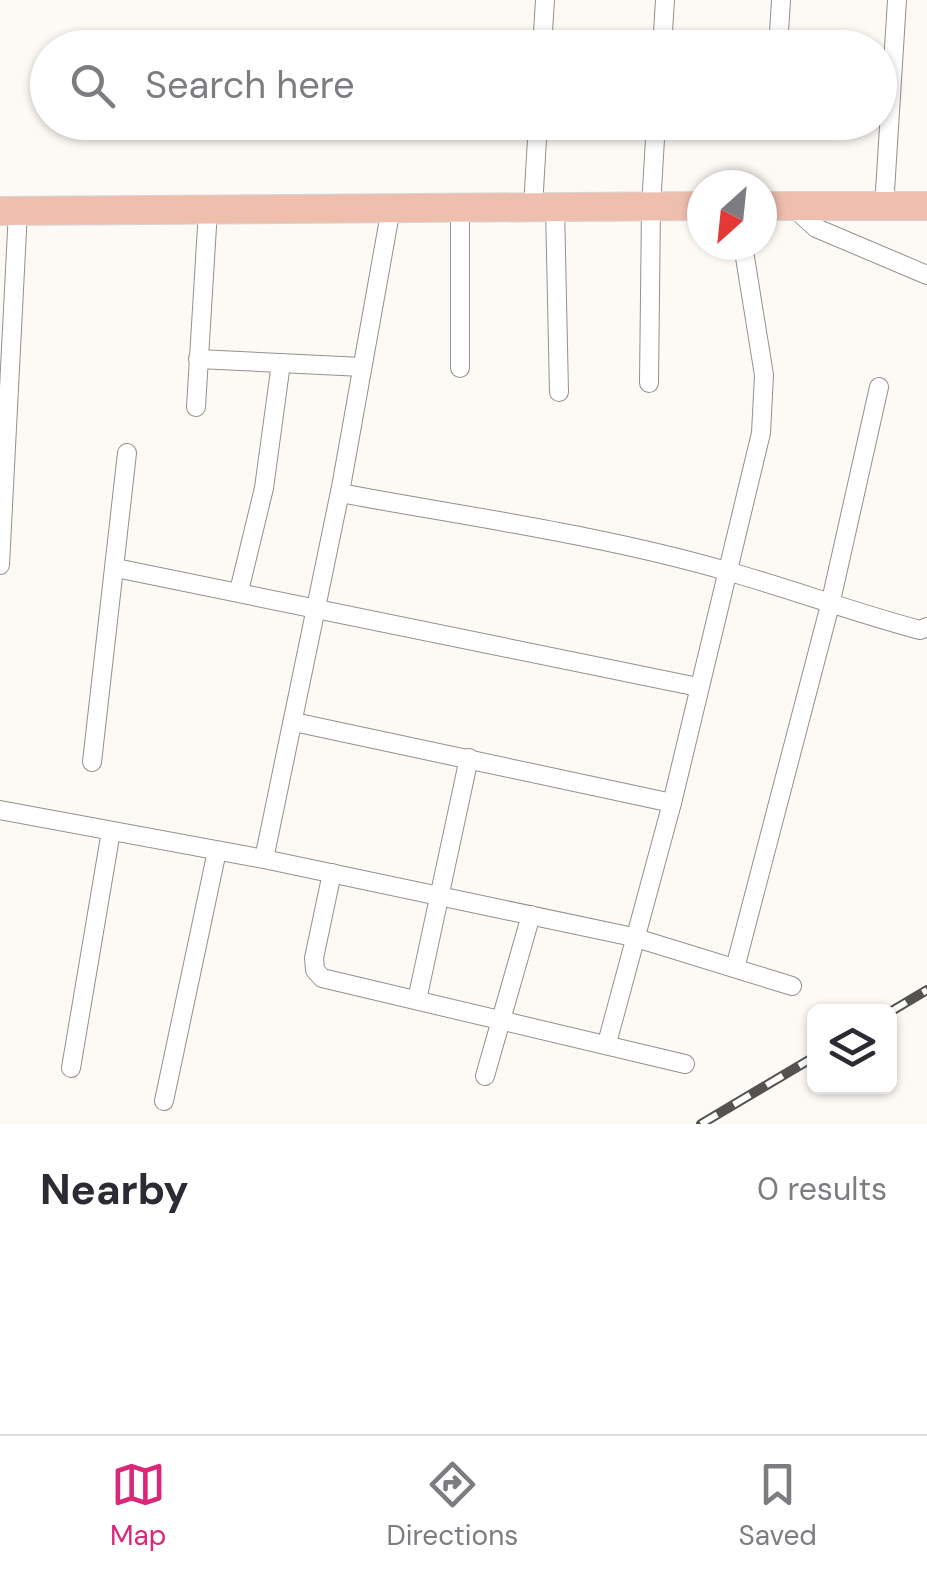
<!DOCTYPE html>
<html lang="en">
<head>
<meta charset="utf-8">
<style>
  body { margin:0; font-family:"DM Sans",sans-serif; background:#f2f2f3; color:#2b2b33 }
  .controls { position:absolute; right:30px; bottom:30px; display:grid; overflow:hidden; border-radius:15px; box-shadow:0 2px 8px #0004 }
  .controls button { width:90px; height:90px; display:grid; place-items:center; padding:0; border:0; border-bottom:2px solid #e1e1e2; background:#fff; color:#2b2b33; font:50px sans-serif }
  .compass { position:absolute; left:687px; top:170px; width:90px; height:90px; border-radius:50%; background:#fff; box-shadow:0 2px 8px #0004; rotate:207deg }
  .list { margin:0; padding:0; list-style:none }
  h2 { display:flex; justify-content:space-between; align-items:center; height:130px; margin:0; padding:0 40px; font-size:42px }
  h2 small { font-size:32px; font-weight:400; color:#7c7c81 }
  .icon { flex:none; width:55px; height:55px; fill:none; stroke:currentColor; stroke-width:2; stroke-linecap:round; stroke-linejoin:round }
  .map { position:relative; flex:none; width:927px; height:1124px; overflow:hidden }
  .search { position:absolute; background:#fff; box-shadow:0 2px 8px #0004; left:30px; right:30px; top:30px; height:110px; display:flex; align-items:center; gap:25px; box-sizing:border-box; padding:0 35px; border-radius:55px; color:#7c7c81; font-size:38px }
  .sheet { height:310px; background:#fff }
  nav { display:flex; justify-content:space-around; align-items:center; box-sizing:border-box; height:140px; border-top:2px solid #e1e1e2; background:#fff; font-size:28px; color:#7c7c81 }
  nav a { display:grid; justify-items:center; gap:5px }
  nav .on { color:#db2777 }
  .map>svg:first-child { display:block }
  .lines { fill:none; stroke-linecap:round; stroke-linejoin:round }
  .street-casing { stroke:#93908d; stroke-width:20 }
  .primary-casing { stroke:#d7d6d6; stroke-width:30 }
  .street { stroke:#fff; stroke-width:18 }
  .primary { stroke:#efbfae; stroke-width:28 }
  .rail-casing { stroke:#555351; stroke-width:10 }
  .rail { stroke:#fff; stroke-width:6; stroke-dasharray:19; stroke-linecap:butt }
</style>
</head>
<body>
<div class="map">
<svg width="927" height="1124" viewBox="0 0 927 1124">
  <rect width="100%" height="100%" fill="#fdfaf6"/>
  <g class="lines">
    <defs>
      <g id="street">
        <polyline points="662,44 716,48"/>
        <polyline points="542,48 545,0"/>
        <polyline points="662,48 665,0"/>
        <polyline points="778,48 781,0"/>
        <polyline points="792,206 816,228 927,275"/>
        <polyline points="533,207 538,122"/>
        <polyline points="555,207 559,392"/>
        <polyline points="884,207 897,0"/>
        <polyline points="460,208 460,368"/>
        <polyline points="198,359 362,367"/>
        <polyline points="649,383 651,207 656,122"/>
        <polyline points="196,407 208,210"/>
        <path d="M340 493C469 517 603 535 730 572 794 590 856 613 920 630L927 627"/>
        <polyline points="0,565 18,211"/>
        <polyline points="116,568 698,687"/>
        <polyline points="239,591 264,488 281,363"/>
        <polyline points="294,722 672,803"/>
        <polyline points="92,762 127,453"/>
        <polyline points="0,810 264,859 633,937 792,986"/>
        <polyline points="264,859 341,487 391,208"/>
        <polyline points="332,873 314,958 315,970 322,978 685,1064"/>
        <polyline points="735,968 830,605 879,387"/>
        <polyline points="417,1000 469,758"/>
        <polyline points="607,1043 672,803 761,433 764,375 743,245"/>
        <polyline points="71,1068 111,831"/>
        <polyline points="485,1076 531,915"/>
        <polyline points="164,1101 217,851"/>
      </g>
      <g id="primary">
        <polyline points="762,206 927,206"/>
        <polyline points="0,211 702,206"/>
      </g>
    </defs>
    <use href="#street" class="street-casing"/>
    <use href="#primary" class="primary-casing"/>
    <use href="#street" class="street"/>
    <use href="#primary" class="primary"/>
    <defs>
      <g id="rail">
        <polyline points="890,1012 927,990"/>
        <polyline points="701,1124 814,1057"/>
      </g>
    </defs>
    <use href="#rail" class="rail-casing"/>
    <use href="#rail" class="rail"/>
  </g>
</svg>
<div class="controls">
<button><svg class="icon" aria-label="layers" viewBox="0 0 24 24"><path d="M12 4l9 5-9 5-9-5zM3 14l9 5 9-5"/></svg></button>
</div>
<svg class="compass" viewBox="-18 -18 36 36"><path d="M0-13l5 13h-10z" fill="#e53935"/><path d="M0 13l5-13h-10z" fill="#7c7c81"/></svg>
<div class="search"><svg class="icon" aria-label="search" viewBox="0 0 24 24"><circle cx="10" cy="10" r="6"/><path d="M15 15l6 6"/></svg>Search here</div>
</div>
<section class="sheet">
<h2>Nearby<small>0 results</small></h2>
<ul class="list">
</ul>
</section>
<nav>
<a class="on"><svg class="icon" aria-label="map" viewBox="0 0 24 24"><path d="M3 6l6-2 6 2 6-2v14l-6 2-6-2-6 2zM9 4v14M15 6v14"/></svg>Map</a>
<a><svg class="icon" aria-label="directions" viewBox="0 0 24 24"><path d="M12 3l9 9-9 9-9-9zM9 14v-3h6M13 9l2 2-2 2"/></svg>Directions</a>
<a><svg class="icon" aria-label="saved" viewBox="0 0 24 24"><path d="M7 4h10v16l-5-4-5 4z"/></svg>Saved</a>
</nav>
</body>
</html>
